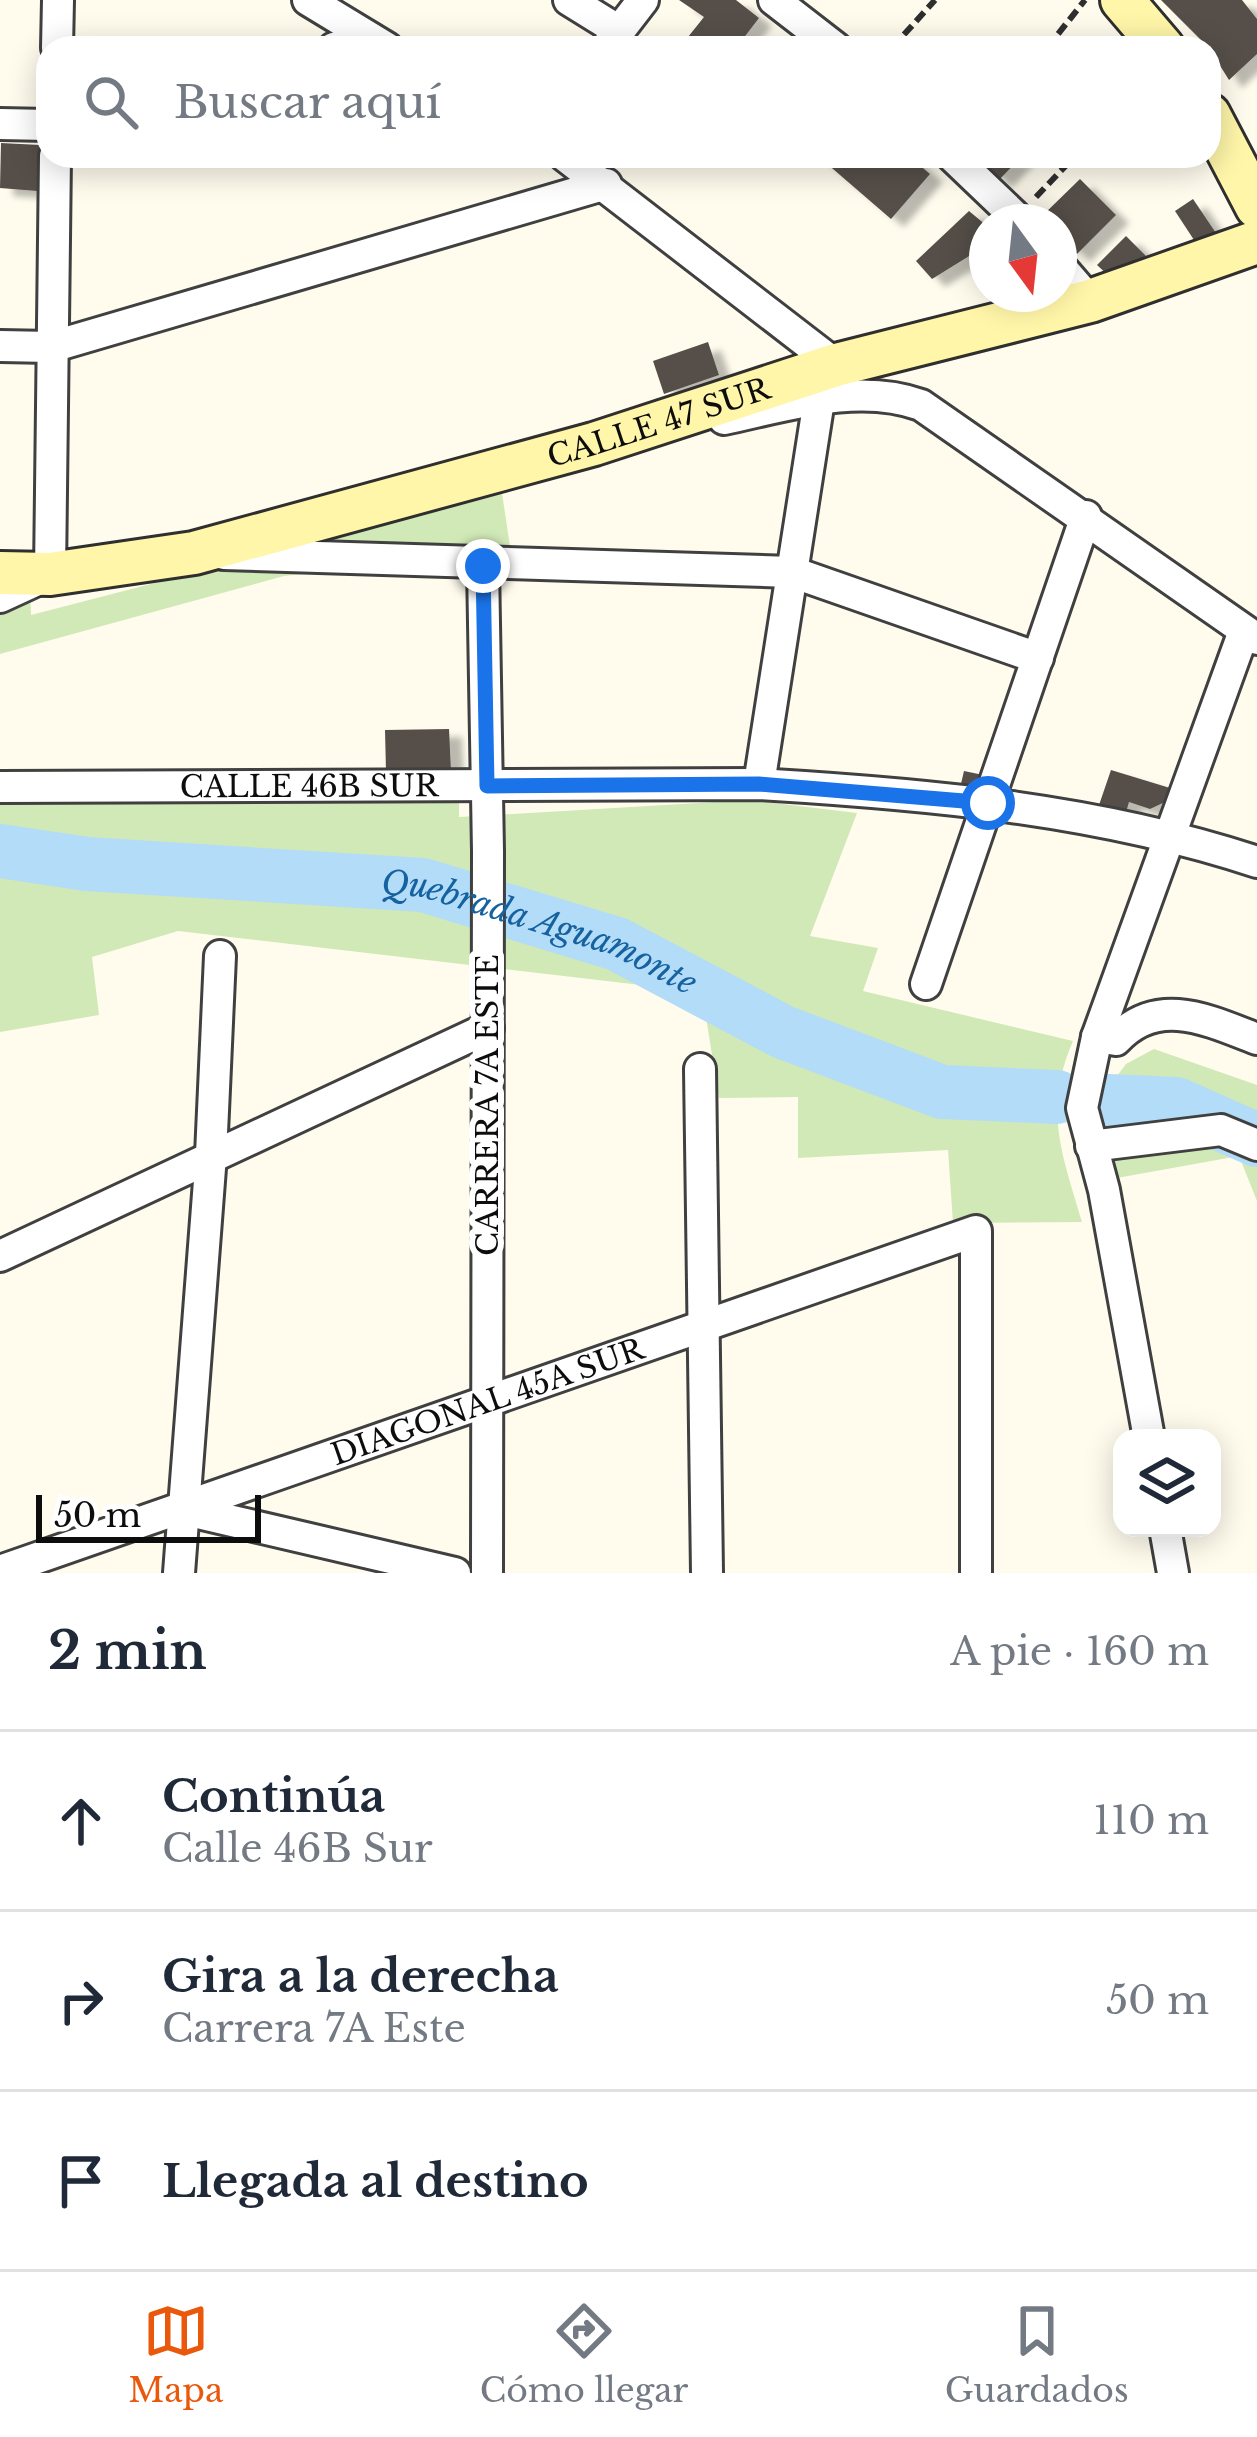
<!DOCTYPE html>
<html lang="es">
<head>
<meta charset="utf-8">
<style>
  body { margin:0; font-family:"Libre Baskerville",serif; background:#f2f2f3; color:#1f2937 }
  .controls { position:absolute; right:36px; bottom:36px; display:grid; overflow:hidden; border-radius:24px; box-shadow:0 6px 30px #0003 }
  .controls button { width:108px; height:108px; display:grid; place-items:center; padding:0; border:0; border-bottom:3px solid #e0e1e3; background:#fff; color:#1f2937; font:60px sans-serif }
  .compass { position:absolute; left:969px; top:204px; width:108px; height:108px; border-radius:50%; background:#fff; box-shadow:0 6px 30px #0003; rotate:165deg }
  .scale { position:absolute; left:36px; bottom:30px; width:225px; box-sizing:border-box; padding-left:12px; border:6px solid #0d0d0d; border-top:0; font-size:33px; line-height:42px; white-space:nowrap; color:#0d0d0d; -webkit-text-stroke:9px #fff; paint-order:stroke }
  .stop { position:absolute; width:36px; height:36px; margin:-27px; border:9px solid #1a73e8; border-radius:50%; background:#fff }
  .stop.end { background:#1a73e8; border-color:#fff; box-shadow:0 3px 12px #0008 }
  .list { margin:0; padding:0; list-style:none }
  h2 { display:flex; justify-content:space-between; align-items:center; height:156px; margin:0; padding:0 48px; font-size:51px }
  h2 small { font-size:39px; font-weight:400; color:#747a83 }
  .list li { display:grid; grid-template-columns:78px 1fr auto; gap:36px; align-items:center; box-sizing:border-box; height:180px; padding:0 48px; border-top:3px solid #e0e1e3 }
  .list b { display:block; font-size:45px; white-space:nowrap }
  .list p { margin:0; font-size:39px; white-space:nowrap; color:#747a83 }
  .list em { font-size:39px; font-style:normal; color:#747a83 }
  .icon { flex:none; width:66px; height:66px; fill:none; stroke:currentColor; stroke-width:2; stroke-linecap:round; stroke-linejoin:round }
  .map { position:relative; flex:none; width:1257px; height:1573px; overflow:hidden }
  .search { position:absolute; background:#fff; box-shadow:0 6px 30px #0003; left:36px; right:36px; top:36px; height:132px; display:flex; align-items:center; gap:30px; box-sizing:border-box; padding:0 42px; border-radius:36px; color:#747a83; font-size:45px }
  .sheet { height:696px; background:#fff }
  nav { display:flex; justify-content:space-around; align-items:center; box-sizing:border-box; height:168px; border-top:3px solid #e0e1e3; background:#fff; font-size:33px; color:#747a83 }
  nav a { display:grid; justify-items:center; gap:6px }
  nav .on { color:#ea580c }
  .map>svg:first-child { display:block }
  .green { fill:#d1e9b7 }
  .lines { fill:none; stroke-linecap:round; stroke-linejoin:round }
  .river { stroke:#b2dcf7; stroke-width:54 }
  .building { fill:#564f4a; filter:url(#shadow) }
  .street-casing { stroke:#404040; stroke-width:36 }
  .secondary-casing { stroke:#2f2f2f; stroke-width:48 }
  .path { stroke:#2f2f2f; stroke-width:6; stroke-dasharray:12 6; stroke-linecap:butt }
  .street { stroke:#fff; stroke-width:30 }
  .secondary { stroke:#fff6a9; stroke-width:42 }
  .route { stroke:#1a73e8; stroke-width:15 }
  .labels { text-anchor:middle; dominant-baseline:central; stroke-width:12; stroke-linejoin:round; paint-order:stroke }
  .street-label { font-size:30px; fill:#0d0d0d; stroke:#fff }
  .water-label { font-size:33px; font-style:italic; fill:#1662a0; stroke:#fff }
</style>
</head>
<body>
<div class="map">
<svg width="1257" height="1573" viewBox="0 0 1257 1573">
  <defs>
    <filter id="shadow"><feDropShadow dx="13" dy="8" stdDeviation="3" flood-color="#0004"/></filter>
  </defs>
  <rect width="100%" height="100%" fill="#fffcee"/>
  <g class="green">
    <polygon points="502,493 511,553 284,576 0,654 0,588 30,588 31,615"/>
    <path d="M0 771 459 775V817L750 800 857 813 810 936 878 948 863 991 1073 1041C1043 1110 1062 1153 1082 1222L953 1223 948 1150 798 1158V1097L719 1098 704 1005 675 989 178 931 92 957 99 1015 0 1032Z"/>
    <polygon points="1154,1049 1257,1085 1257,1201 1239,1156 1117,1178 1106,1091 1126,1064"/>
  </g>
  <g class="lines">
    <g class="river">
      <path id="s1" d="M0 851 87 864 423 885 617 944 783 1032 942 1092 1057 1097"/>
      <polyline points="1109,1101 1176,1104 1257,1140"/>
    </g>
  </g>
  <g class="building">
    <polygon points="679,0 736,0 759,18 736,48 703,48 688,37 704,17"/>
    <polygon points="1161,0 1242,0 1257,19 1257,54 1229,80 1209,48"/>
    <polygon points="1,143 40,145 37,191 0,188"/>
    <polygon points="818,156 909,156 930,174 891,219"/>
    <polygon points="974,156 1022,156 999,180"/>
    <polygon points="1080,179 1116,215 1077,254 1059,236 1059,222 1040,218"/>
    <polygon points="1193,199 1216,233 1194,240 1175,211"/>
    <polygon points="969,211 987,226 987,245 932,279 916,261"/>
    <polygon points="1126,236 1146,256 1111,278 1097,265"/>
    <polygon points="708,342 719,375 664,394 653,361"/>
    <polygon points="449,729 451,771 386,772 385,730"/>
    <polygon points="1111,770 1170,788 1165,802 1150,809 1129,802 1125,816 1098,808"/>
    <polygon points="964,771 988,776 984,794 960,788"/>
  </g>
  <g class="lines">
    <defs>
      <g id="street">
        <polyline points="308,0 387,48"/>
        <polyline points="569,0 619,31"/>
        <polyline points="774,0 836,48"/>
        <polyline points="57,48 58,0"/>
        <polyline points="334,48 370,38"/>
        <polyline points="606,48 643,0"/>
        <polyline points="0,124 48,125"/>
        <polyline points="565,156 836,365"/>
        <polyline points="952,156 1021,222"/>
        <polyline points="1059,265 1090,301"/>
        <polyline points="0,346 51,347 606,184"/>
        <path d="M724 419C786 406 858 382 921 405L1257 639"/>
        <polyline points="224,554 792,572 1038,658"/>
        <polyline points="483,566 488,851 487,1573"/>
        <polyline points="0,597 50,574 55,156"/>
        <polyline points="759,784 819,400"/>
        <path id="s2" d="M0 787 759 784C926 794 1097 809 1257 862"/>
        <polyline points="926,984 1086,516"/>
        <path d="M1097 1037 1116 1040C1157 995 1208 1020 1257 1039"/>
        <polyline points="700,1069 707,1573"/>
        <polyline points="1091,1146 1221,1130 1257,1145"/>
        <polyline points="0,1256 488,1028"/>
        <polyline points="1149,1438 1104,1190 1082,1108 1097,1037 1244,631"/>
        <polyline points="181,1509 455,1573"/>
        <polyline points="1165,1528 1173,1573"/>
        <path id="s3" d="M0 1571 976 1231V1573"/>
        <polyline points="179,1573 211,1155 220,956"/>
      </g>
      <g id="secondary">
        <polyline points="1122,0 1163,48"/>
        <polyline points="1209,115 1257,207"/>
        <path id="s4" d="M0 573 50 574 194 553 594 444 836 365 1090 301 1257 242"/>
      </g>
    </defs>
    <use href="#street" class="street-casing"/>
    <use href="#secondary" class="secondary-casing"/>
    <g class="path">
      <polyline points="892,48 935,0"/>
      <polyline points="1047,48 1085,0"/>
      <polyline points="1036,197 1075,156"/>
    </g>
    <use href="#street" class="street"/>
    <use href="#secondary" class="secondary"/>
  </g>
  <g class="lines">
    <polyline class="route" points="483,566 487,786 759,784 988,803"/>
  </g>
  <g class="labels">
    <g class="street-label">
      <text stroke="none"><textPath href="#s4" startOffset="678">CALLE 47 SUR</textPath></text>
      <text stroke="none"><textPath href="#s2" startOffset="309">CALLE 46B SUR</textPath></text>
      <text transform="translate(487 1105) rotate(-90)">CARRERA 7A ESTE</text>
      <text stroke="none"><textPath href="#s3" startOffset="516">DIAGONAL 45A SUR</textPath></text>
    </g>
    <g class="water-label">
      <text stroke="none"><textPath href="#s1" startOffset="549">Quebrada Aguamonte</textPath></text>
    </g>
  </g>
</svg>
<div class="controls">
<button><svg class="icon" aria-label="layers" viewBox="0 0 24 24"><path d="M12 4l9 5-9 5-9-5zM3 14l9 5 9-5"/></svg></button>
</div>
<svg class="compass" viewBox="-18 -18 36 36"><path d="M0-13l5 13h-10z" fill="#e53935"/><path d="M0 13l5-13h-10z" fill="#747a83"/></svg>
<div class="scale">50 m</div>
<div class="stop" style="left:988px;top:803px"></div>
<div class="stop end" style="left:483px;top:566px"></div>
<div class="search"><svg class="icon" aria-label="search" viewBox="0 0 24 24"><circle cx="10" cy="10" r="6"/><path d="M15 15l6 6"/></svg>Buscar aquí</div>
</div>
<section class="sheet">
<h2>2 min<small>A pie · 160 m</small></h2>
<ul class="list">
<li><svg class="icon" aria-label="ahead" viewBox="0 0 24 24"><path d="M12 20V5M6 11l6-6 6 6"/></svg><div><b>Continúa</b><p>Calle 46B Sur</p></div><em>110 m</em></li>
<li><svg class="icon" aria-label="right" viewBox="0 0 24 24"><path d="M7 20v-9h11M14 6l5 5-5 5"/></svg><div><b>Gira a la derecha</b><p>Carrera 7A Este</p></div><em>50 m</em></li>
<li><svg class="icon" aria-label="arrive" viewBox="0 0 24 24"><path d="M6 21V4h12l-3 4 3 4H6"/></svg><div><b>Llegada al destino</b></div></li>
</ul>
</section>
<nav>
<a class="on"><svg class="icon" aria-label="map" viewBox="0 0 24 24"><path d="M3 6l6-2 6 2 6-2v14l-6 2-6-2-6 2zM9 4v14M15 6v14"/></svg>Mapa</a>
<a><svg class="icon" aria-label="directions" viewBox="0 0 24 24"><path d="M12 3l9 9-9 9-9-9zM9 14v-3h6M13 9l2 2-2 2"/></svg>Cómo llegar</a>
<a><svg class="icon" aria-label="saved" viewBox="0 0 24 24"><path d="M7 4h10v16l-5-4-5 4z"/></svg>Guardados</a>
</nav>
</body>
</html>
